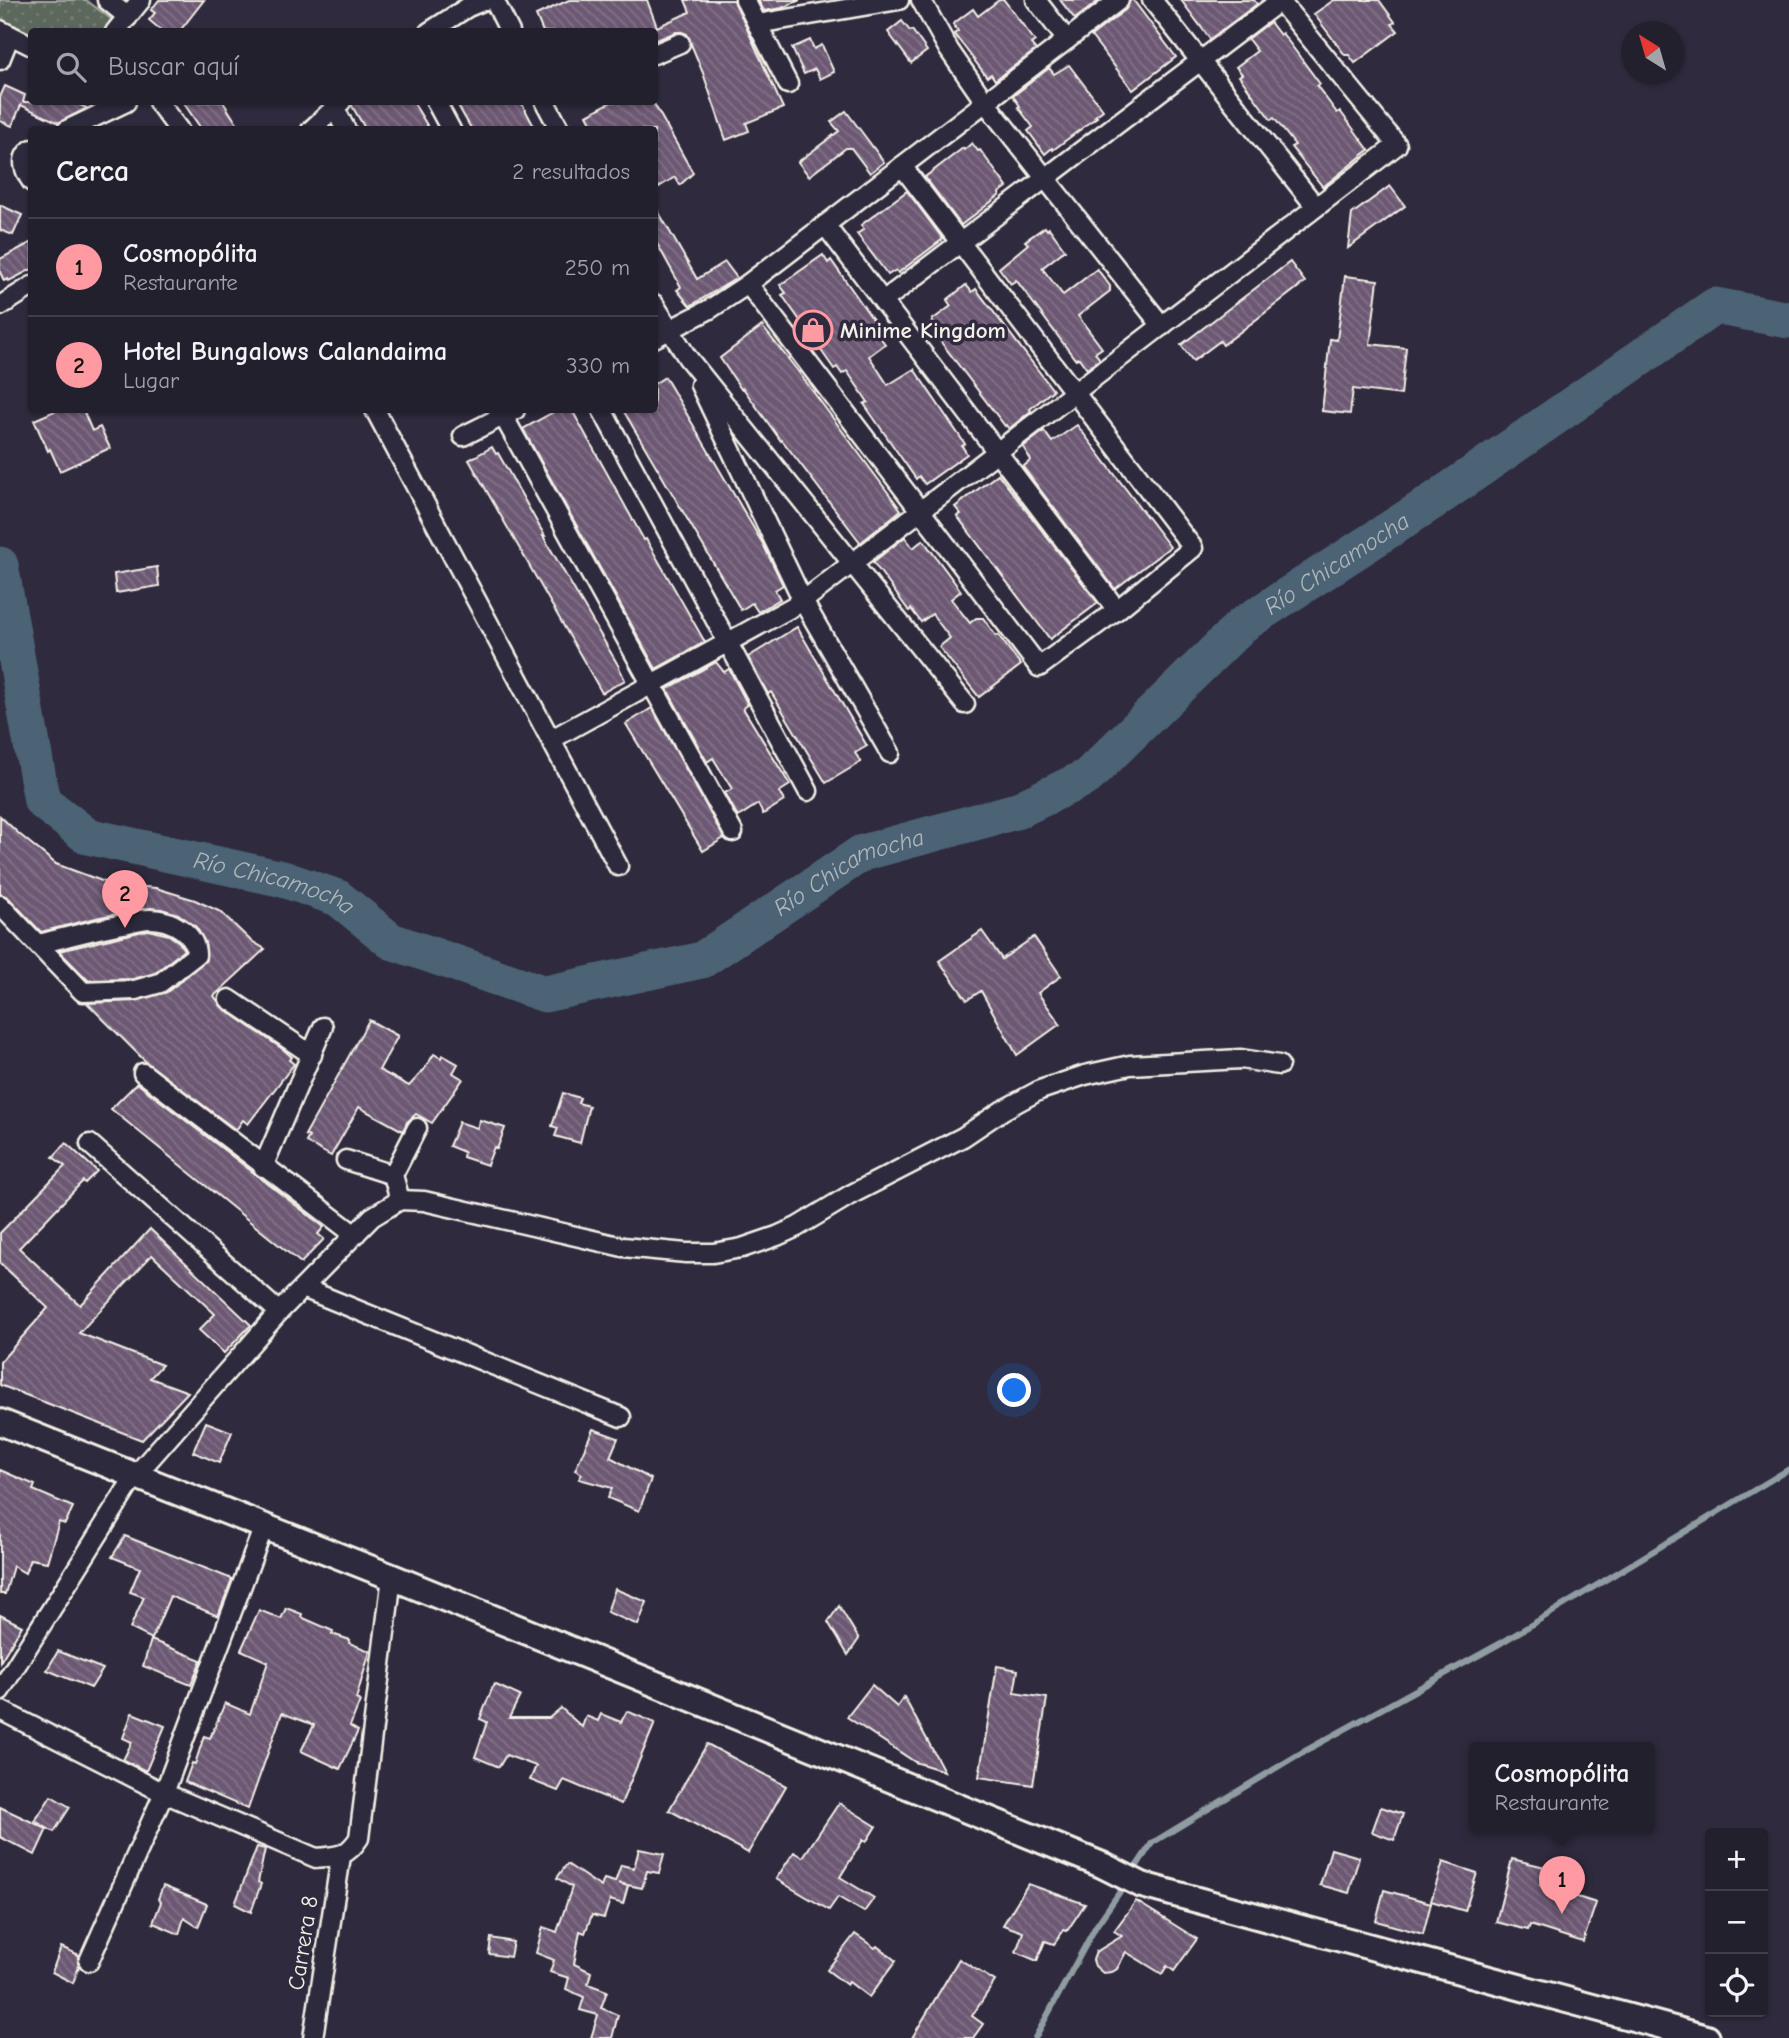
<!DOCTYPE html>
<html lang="es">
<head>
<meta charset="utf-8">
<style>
  body { margin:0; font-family:"Comic Neue",sans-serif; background:#2f2d3a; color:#f1f3f6 }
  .controls { position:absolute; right:21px; bottom:21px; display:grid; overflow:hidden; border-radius:7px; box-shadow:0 2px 5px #0004 }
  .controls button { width:63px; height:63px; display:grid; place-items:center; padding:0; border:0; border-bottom:2px solid #403e4a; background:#23202e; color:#f1f3f6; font:35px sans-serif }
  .compass { position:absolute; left:1621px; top:21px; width:63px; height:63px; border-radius:50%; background:#23202e; box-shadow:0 2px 5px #0004; rotate:323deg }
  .you { position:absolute; left:1015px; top:1391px; width:24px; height:24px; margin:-18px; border:5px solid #fff; border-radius:50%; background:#1a73e8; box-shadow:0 0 0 10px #1a73e833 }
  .badge { display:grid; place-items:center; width:46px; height:46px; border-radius:50%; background:#ff9aa2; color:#111; font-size:23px; font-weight:700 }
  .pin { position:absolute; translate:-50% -58px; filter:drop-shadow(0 2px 4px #0008) }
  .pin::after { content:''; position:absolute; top:37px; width:24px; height:21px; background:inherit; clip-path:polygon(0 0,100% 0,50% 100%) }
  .popup { position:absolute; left:1469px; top:1742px; width:186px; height:91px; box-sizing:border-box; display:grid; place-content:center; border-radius:7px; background:#23202e; filter:drop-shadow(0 2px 5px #0005); font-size:23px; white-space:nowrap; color:#a3a3aa }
  .popup b { font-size:26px; color:#f1f3f6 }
  .popup::after { content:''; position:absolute; left:50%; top:100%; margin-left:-14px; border:14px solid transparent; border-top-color:#23202e }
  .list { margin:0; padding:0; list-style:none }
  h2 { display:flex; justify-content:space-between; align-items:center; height:91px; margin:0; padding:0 28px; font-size:30px }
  h2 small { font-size:23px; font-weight:400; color:#a3a3aa }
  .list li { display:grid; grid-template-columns:46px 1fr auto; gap:21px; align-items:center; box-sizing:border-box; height:98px; padding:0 28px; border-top:2px solid #403e4a }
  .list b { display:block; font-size:26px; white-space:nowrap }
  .list p { margin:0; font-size:23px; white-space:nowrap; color:#a3a3aa }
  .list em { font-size:23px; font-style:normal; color:#a3a3aa }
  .icon { flex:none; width:38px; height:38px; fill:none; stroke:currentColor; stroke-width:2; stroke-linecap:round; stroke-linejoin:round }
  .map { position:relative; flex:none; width:1789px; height:2038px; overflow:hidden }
  .search { position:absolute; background:#23202e; box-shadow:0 2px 5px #0004; left:28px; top:28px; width:630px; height:77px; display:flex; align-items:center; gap:18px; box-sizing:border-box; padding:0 24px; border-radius:7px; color:#a3a3aa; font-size:26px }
  .panel { position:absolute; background:#23202e; box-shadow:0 2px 5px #0004; left:28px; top:126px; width:630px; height:287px; border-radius:7px }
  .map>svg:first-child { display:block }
  .park { fill:url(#park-dots); stroke:#a8aca2; stroke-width:2 }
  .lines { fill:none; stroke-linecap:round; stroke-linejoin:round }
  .stream { stroke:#8f9ca2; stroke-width:6 }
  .river { stroke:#4b6374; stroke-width:37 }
  .building { fill:url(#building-back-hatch); stroke:#f4f1e8; stroke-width:2 }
  .minor-casing { stroke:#f4f1e8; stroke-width:23 }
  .secondary-casing { stroke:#f4f1e8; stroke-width:30 }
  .minor { stroke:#2f2a3d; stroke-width:18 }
  .secondary { stroke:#2f2a3d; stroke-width:24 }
  .labels { text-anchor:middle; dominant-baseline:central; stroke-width:7; stroke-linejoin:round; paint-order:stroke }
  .poi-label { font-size:23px; font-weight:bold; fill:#f4f1e8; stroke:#2f2a3d; text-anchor:start }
  .street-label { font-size:23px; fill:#f4f1e8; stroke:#2f2a3d }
  .water-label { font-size:24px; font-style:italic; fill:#b0b8ba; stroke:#2f2a3d }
</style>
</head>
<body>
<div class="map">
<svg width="1789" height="2038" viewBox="0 0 1789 2038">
  <defs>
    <pattern id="park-dots" width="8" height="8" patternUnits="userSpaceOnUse" patternTransform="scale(1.75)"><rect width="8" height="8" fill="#5c675c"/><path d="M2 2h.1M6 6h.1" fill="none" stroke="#747d73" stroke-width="1.8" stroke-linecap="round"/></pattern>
    <pattern id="building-back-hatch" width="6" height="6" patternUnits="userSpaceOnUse" patternTransform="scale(1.75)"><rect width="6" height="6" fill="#6c5973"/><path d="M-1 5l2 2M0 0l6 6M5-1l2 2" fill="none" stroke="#827187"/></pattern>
  </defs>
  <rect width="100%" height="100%" fill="#2f2a3d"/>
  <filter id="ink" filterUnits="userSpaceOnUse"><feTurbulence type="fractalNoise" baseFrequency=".0143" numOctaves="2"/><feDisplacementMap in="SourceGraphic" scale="14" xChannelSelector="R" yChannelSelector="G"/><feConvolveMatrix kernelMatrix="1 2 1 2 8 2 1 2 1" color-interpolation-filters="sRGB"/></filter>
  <g filter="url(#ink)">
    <polygon class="park" points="0,0 86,0 111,19 105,31 31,33 0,20"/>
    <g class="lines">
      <g class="stream">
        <polyline points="1132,1873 1152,1843 1296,1756 1501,1643 1789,1469"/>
        <polyline points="1035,2038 1096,1926 1126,1883"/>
      </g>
      <path class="river" id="s1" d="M0 565 42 801 87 836 283 879 338 898 391 941 545 994 702 960 862 853 1016 811 1087 777 1242 625 1435 500 1715 306 1789 320"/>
    </g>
    <g class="building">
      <polygon points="159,0 204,0 179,32 163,32 149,20 155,13 151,10"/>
      <polygon points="569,0 647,0 657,27 690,12 685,0 734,0 783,108 746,123 749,131 726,140 703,73 687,34 682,32 676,32 654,41 654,32 543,32 536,15"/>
      <polygon points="758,0 800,0 782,8 764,11"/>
      <polygon points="999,0 1004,0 1035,41 1031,44 1036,50 995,80 991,74 987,77 965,48 954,34 958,31 953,24 973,9 978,16"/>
      <polygon points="1060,0 1100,0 1075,19"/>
      <polygon points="1130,0 1133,0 1176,57 1133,90 1091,36 1126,9"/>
      <polygon points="1181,0 1254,0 1257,4 1210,39"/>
      <polygon points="1334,0 1379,0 1395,22 1392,24 1398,31 1355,63 1349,55 1345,55 1314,14"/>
      <polygon points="902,21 910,31 912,30 927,51 911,63 888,32"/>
      <polygon points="1270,22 1280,35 1282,33 1320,84 1317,86 1337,113 1340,111 1369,150 1323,187 1291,147 1295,145 1274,118 1271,120 1239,76 1242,74 1236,67 1257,51 1248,39"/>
      <polygon points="810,40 814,49 822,45 834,72 820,79 815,69 804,74 792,48"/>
      <polygon points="1069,65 1103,110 1095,116 1097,117 1053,150 1052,148 1045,154 1028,131 1033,127 1018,107 1020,106 1013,96 1049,68 1054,74"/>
      <polygon points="5,86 25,95 23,102 73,102 87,108 59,123 21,105 12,126 0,121 0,97"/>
      <polygon points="183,102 223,102 241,130 202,130"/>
      <polygon points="352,102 413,102 430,130 366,130 352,106"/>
      <polygon points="456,102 521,102 536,130 472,130"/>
      <polygon points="611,102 653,102 693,173 680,185 675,177 654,190 654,130 595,130 587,115"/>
      <polygon points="846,111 884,162 870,173 851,148 846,148 809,176 798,162 839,131 831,122"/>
      <polygon points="972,143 978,151 980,150 1007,187 999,193 1000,195 961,225 925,177 963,148 964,150"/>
      <polygon points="1390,186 1405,206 1348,248 1352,214"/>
      <polygon points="907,191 943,239 898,273 896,270 888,275 857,234 864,229 861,225"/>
      <polygon points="654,204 697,279 725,262 737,278 690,306 677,290 681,287 654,238"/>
      <polygon points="0,205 22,215 13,235 0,230"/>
      <polygon points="1045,227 1047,230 1049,228 1065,250 1042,268 1063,295 1097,269 1110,286 1110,291 1078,316 1102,348 1095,353 1100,359 1087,369 1079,358 1075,359 1016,280 1011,284 999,268 1028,244 1025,241"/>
      <polygon points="32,242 32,269 9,281 8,279 4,281 0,272 0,259"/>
      <polygon points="823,255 828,263 831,260 883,334 880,337 885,344 869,356 888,385 914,369 965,444 962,446 967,454 925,484 919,476 916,479 864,404 868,402 847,371 842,374 837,367 834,369 782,295 786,293 780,285"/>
      <polygon points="1290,262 1305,282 1223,345 1220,341 1193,361 1181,345"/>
      <polygon points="1345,276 1378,280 1370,344 1406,348 1401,395 1353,389 1350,414 1322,411 1330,339 1337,340"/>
      <polygon points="966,285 972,292 976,289 1053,390 1030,409 1031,411 1009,429 1006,425 1005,426 928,325 933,322 932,320 951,306 947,300"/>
      <polygon points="762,326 797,370 901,510 859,544 860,542 782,440 781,441 743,388 741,389 720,358"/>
      <polygon points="665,377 763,544 783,585 775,590 780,599 758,612 752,603 741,610 623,410 654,410 654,384"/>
      <polygon points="57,410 83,410 92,431 100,427 110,448 60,471 50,449 48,451 34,420"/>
      <polygon points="557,410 572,410 644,540 646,539 705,642 656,669 523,429"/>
      <polygon points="1077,425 1170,547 1115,589 1023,467 1031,460 1023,447 1044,431 1052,442"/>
      <polygon points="492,447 496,454 498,453 538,524 545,536 543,536 618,665 625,680 602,693 469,460"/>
      <polygon points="998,474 1098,603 1050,639 957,516 961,514 955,507"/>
      <polygon points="905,537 913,548 923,540 961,591 951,599 970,623 976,618 983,618 996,636 998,635 1021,665 979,697 939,647 950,638 932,614 921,622 911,609 909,611 873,562"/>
      <polygon points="157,567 159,586 116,593 114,574"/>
      <polygon points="797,627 867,746 855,753 861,762 826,783 771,692 768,694 748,657"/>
      <polygon points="716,662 724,672 729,669 748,705 743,708 790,785 779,792 784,801 763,814 758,804 738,817 725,793 732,789 713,758 707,762 667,689"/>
      <polygon points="652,708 724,838 703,851 626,724"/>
      <polygon points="0,816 19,834 56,864 110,884 156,888 195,900 221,912 250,940 265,949 214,996 223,1008 284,1050 292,1057 289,1060 294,1064 248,1124 243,1120 236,1130 146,1062 87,1003 136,1001 167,992 206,960 205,943 196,927 178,914 161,909 150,908 100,917 41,932 8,897 0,894"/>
      <polygon points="148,930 169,935 179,942 184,950 155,973 133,979 88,980 59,951"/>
      <polygon points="982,931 1002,959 1034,937 1061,976 1038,993 1060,1024 1017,1055 981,991 967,1000 939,961"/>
      <polygon points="369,1020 398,1036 379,1070 409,1086 424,1070 434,1054 441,1058 442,1055 458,1064 453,1073 463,1079 432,1123 416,1114 407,1122 403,1131 359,1107 331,1156 306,1142 309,1137 305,1135"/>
      <polygon points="137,1083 324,1227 318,1234 324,1239 301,1263 111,1109"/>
      <polygon points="563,1093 580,1098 578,1103 589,1106 580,1143 555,1136 558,1128 552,1126"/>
      <polygon points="480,1120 505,1128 497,1149 494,1147 487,1165 463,1157 464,1152 449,1146 459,1122 477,1128"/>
      <polygon points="66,1143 97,1171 85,1183 83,1181 19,1248 80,1305 150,1229 251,1325 224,1353 199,1330 215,1314 152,1255 79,1333 162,1365 150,1378 188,1392 142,1440 0,1385 0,1362 48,1308 0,1263 0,1233 65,1166 53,1157"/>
      <polygon points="206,1422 232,1432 219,1463 193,1452"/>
      <polygon points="593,1429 618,1438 610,1457 651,1479 639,1511 608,1498 612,1488 579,1479 582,1474 575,1470"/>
      <polygon points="0,1470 35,1485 33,1490 73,1507 65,1524 59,1522 47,1562 30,1559 25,1573 13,1566 5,1594 0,1594"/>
      <polygon points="125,1536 232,1579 218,1616 170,1596 152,1639 130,1628 144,1597 130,1592 140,1568 112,1557"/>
      <polygon points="615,1589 647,1602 638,1625 607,1612"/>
      <polygon points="839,1606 859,1639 848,1655 828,1622"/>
      <polygon points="286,1608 302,1614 301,1617 333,1631 332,1634 350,1640 349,1643 370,1651 356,1699 360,1701 350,1726 358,1731 340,1769 301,1751 314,1725 282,1713 248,1809 185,1782 192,1763 195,1764 204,1736 210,1738 225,1703 250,1714 268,1662 241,1650 259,1610 281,1619"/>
      <polygon points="0,1615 22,1626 0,1662"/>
      <polygon points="151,1640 201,1660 191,1685 143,1666"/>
      <polygon points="58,1651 103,1669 91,1688 47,1670"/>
      <polygon points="997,1666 1018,1670 1014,1693 1047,1698 1033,1785 979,1777"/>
      <polygon points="494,1684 520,1696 509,1718 549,1718 561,1708 582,1727 586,1716 598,1721 601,1714 621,1722 627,1711 655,1723 621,1804 564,1780 558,1791 530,1780 536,1766 506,1755 499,1767 475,1757 487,1722 480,1719"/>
      <polygon points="872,1685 897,1707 904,1697 944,1771 915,1762 847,1717"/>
      <polygon points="132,1713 165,1726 146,1771 123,1760 132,1742 123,1738"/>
      <polygon points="707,1744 786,1786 748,1853 669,1810"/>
      <polygon points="51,1796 70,1807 54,1832 35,1821"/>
      <polygon points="839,1803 876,1826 866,1842 863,1840 840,1877 874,1898 864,1912 838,1897 829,1910 776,1879 794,1852 803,1857"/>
      <polygon points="0,1807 47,1829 35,1855 0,1837"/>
      <polygon points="1381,1807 1403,1814 1394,1840 1372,1832"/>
      <polygon points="257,1847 265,1849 258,1882 261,1884 251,1912 235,1904"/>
      <polygon points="639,1849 664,1854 659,1873 647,1871 642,1888 618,1883 628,1886 623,1904 610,1900 604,1918 592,1915 585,1933 580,1931 574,1964 591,1972 588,1984 607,1991 601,2008 618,2015 612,2038 591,2038 598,2015 580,2010 584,1997 566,1989 569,1978 550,1972 554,1960 536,1953 543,1927 557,1932 572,1887 557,1878 567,1864 601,1887 604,1879 615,1882 621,1865 634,1868"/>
      <polygon points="1331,1849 1359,1857 1349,1893 1320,1885"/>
      <polygon points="1512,1859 1545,1867 1540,1885 1596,1903 1583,1942 1530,1925 1528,1930 1496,1922"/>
      <polygon points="1443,1862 1477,1873 1465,1911 1431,1901"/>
      <polygon points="1028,1884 1085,1904 1067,1931 1064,1930 1054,1944 1045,1941 1037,1961 1016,1952 1023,1932 1003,1925"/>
      <polygon points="163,1886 207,1904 198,1927 184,1918 179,1934 153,1923 161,1902 158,1899"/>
      <polygon points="1384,1890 1431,1903 1423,1934 1376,1921"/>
      <polygon points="1136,1901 1197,1939 1174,1971 1167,1966 1162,1974 1126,1952 1117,1969 1112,1972 1103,1973 1095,1966 1093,1960 1096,1952 1122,1936 1114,1931"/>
      <polygon points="855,1934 875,1948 877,1946 896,1961 869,1997 849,1982 847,1985 827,1970"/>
      <polygon points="491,1938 513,1942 510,1957 489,1954"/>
      <polygon points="61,1947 79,1955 79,1966 73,1983 52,1972"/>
      <polygon points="959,1959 995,1981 972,2016 983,2024 973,2038 912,2038"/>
    </g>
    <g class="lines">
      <defs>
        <g id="minor">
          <polyline points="107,0 128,17"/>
          <polyline points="494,0 510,32"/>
          <polyline points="745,0 788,84"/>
          <polyline points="921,0 949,50 985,102 1162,326"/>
          <polyline points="1036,0 1067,40"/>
          <polyline points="1152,0 1316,207"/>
          <polyline points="757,24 899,0"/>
          <polyline points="0,30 32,46"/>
          <polyline points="115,32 141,0"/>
          <polyline points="429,32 468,7 485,0"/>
          <polyline points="654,54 680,43"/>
          <polyline points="0,60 10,35"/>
          <polyline points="158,102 179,130"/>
          <polyline points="436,102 451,130"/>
          <polyline points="545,102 560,130"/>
          <polyline points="334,107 346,130"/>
          <polyline points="67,130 126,102"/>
          <polyline points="311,130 341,102"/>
          <path d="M32 149C19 158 24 171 32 182"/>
          <polyline points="825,225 1117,610"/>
          <polyline points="748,284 1039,667 1117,610 1193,548 902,166"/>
          <polyline points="883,301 1281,0"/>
          <polyline points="654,304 687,357 965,704"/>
          <polyline points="0,306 32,286"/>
          <polyline points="654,338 710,309 748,284 1119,0"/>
          <polyline points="700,385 803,601 890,753"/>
          <polyline points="375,410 618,866"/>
          <polyline points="500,410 733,832"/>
          <polyline points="602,410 808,791"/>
          <polyline points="463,436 515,410"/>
          <polyline points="552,739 803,601 1397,145 1279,0"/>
          <path d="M0 905 83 992 135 990 160 983 196 955C196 933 171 919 150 919 142 919 132 922 124 924 95 929 67 937 39 944"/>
          <polyline points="229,999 312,1055"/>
          <polyline points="143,1073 355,1235"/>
          <polyline points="90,1144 279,1312"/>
          <polyline points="346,1160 393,1175"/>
          <polyline points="263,1167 323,1027"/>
          <polyline points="400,1200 393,1175 417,1128"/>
          <polyline points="303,1288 621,1417"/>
          <polyline points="0,1691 135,1476 279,1312 372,1217 400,1200 424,1201 623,1247 686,1253 713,1253 742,1248 777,1236 797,1227 850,1195 963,1137 1003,1110 1040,1090 1085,1075 1130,1065 1241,1059 1279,1065"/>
          <path d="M0 1710 164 1793 316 1858C337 1856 346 1858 359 1838L392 1577"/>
          <polyline points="89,1961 164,1793 264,1526"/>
          <polyline points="313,2038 341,1856"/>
        </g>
        <polyline id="secondary" points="0,1422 392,1577 1102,1865 1142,1885 1707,2038"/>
      </defs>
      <use href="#minor" class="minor-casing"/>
      <use href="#secondary" class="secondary-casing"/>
      <use href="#minor" class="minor"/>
      <use href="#secondary" class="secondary"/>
    </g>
  </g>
  <defs>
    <symbol id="shop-ring" viewBox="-11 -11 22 22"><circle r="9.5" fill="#2f2a3d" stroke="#ff9aa2" stroke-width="1.5"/><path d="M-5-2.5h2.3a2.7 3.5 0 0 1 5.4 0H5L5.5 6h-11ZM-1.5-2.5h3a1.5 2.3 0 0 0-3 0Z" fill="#ff9aa2"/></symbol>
  </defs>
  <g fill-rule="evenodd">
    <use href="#shop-ring" x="791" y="308" width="44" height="44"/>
  </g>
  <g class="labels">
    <g class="poi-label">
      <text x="840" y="330">Minime Kingdom</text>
    </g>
    <g class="street-label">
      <text transform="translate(303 1943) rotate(-81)">Carrera 8</text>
    </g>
    <g class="water-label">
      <text stroke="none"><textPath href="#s1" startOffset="1708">Río Chicamocha</textPath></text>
      <text stroke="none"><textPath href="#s1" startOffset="1120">Río Chicamocha</textPath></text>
      <text stroke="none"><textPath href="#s1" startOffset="490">Río Chicamocha</textPath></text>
    </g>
  </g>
</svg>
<div class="controls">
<button>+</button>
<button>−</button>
<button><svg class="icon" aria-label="locate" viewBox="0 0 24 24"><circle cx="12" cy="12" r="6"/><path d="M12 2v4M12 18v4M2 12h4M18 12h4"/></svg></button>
</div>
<svg class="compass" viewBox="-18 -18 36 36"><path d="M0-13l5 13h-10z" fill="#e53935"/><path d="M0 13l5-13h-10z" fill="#a3a3aa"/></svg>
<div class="you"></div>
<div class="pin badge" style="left:1562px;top:1914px">1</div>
<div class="popup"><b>Cosmopólita</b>Restaurante</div>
<div class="pin badge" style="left:125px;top:928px">2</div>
<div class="search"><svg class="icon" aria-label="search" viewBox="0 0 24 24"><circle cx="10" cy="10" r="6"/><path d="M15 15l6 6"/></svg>Buscar aquí</div>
<section class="panel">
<h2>Cerca<small>2 resultados</small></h2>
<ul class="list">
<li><span class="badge">1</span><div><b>Cosmopólita</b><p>Restaurante</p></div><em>250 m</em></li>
<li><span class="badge">2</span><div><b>Hotel Bungalows Calandaima</b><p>Lugar</p></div><em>330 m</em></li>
</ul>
</section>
</div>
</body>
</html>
